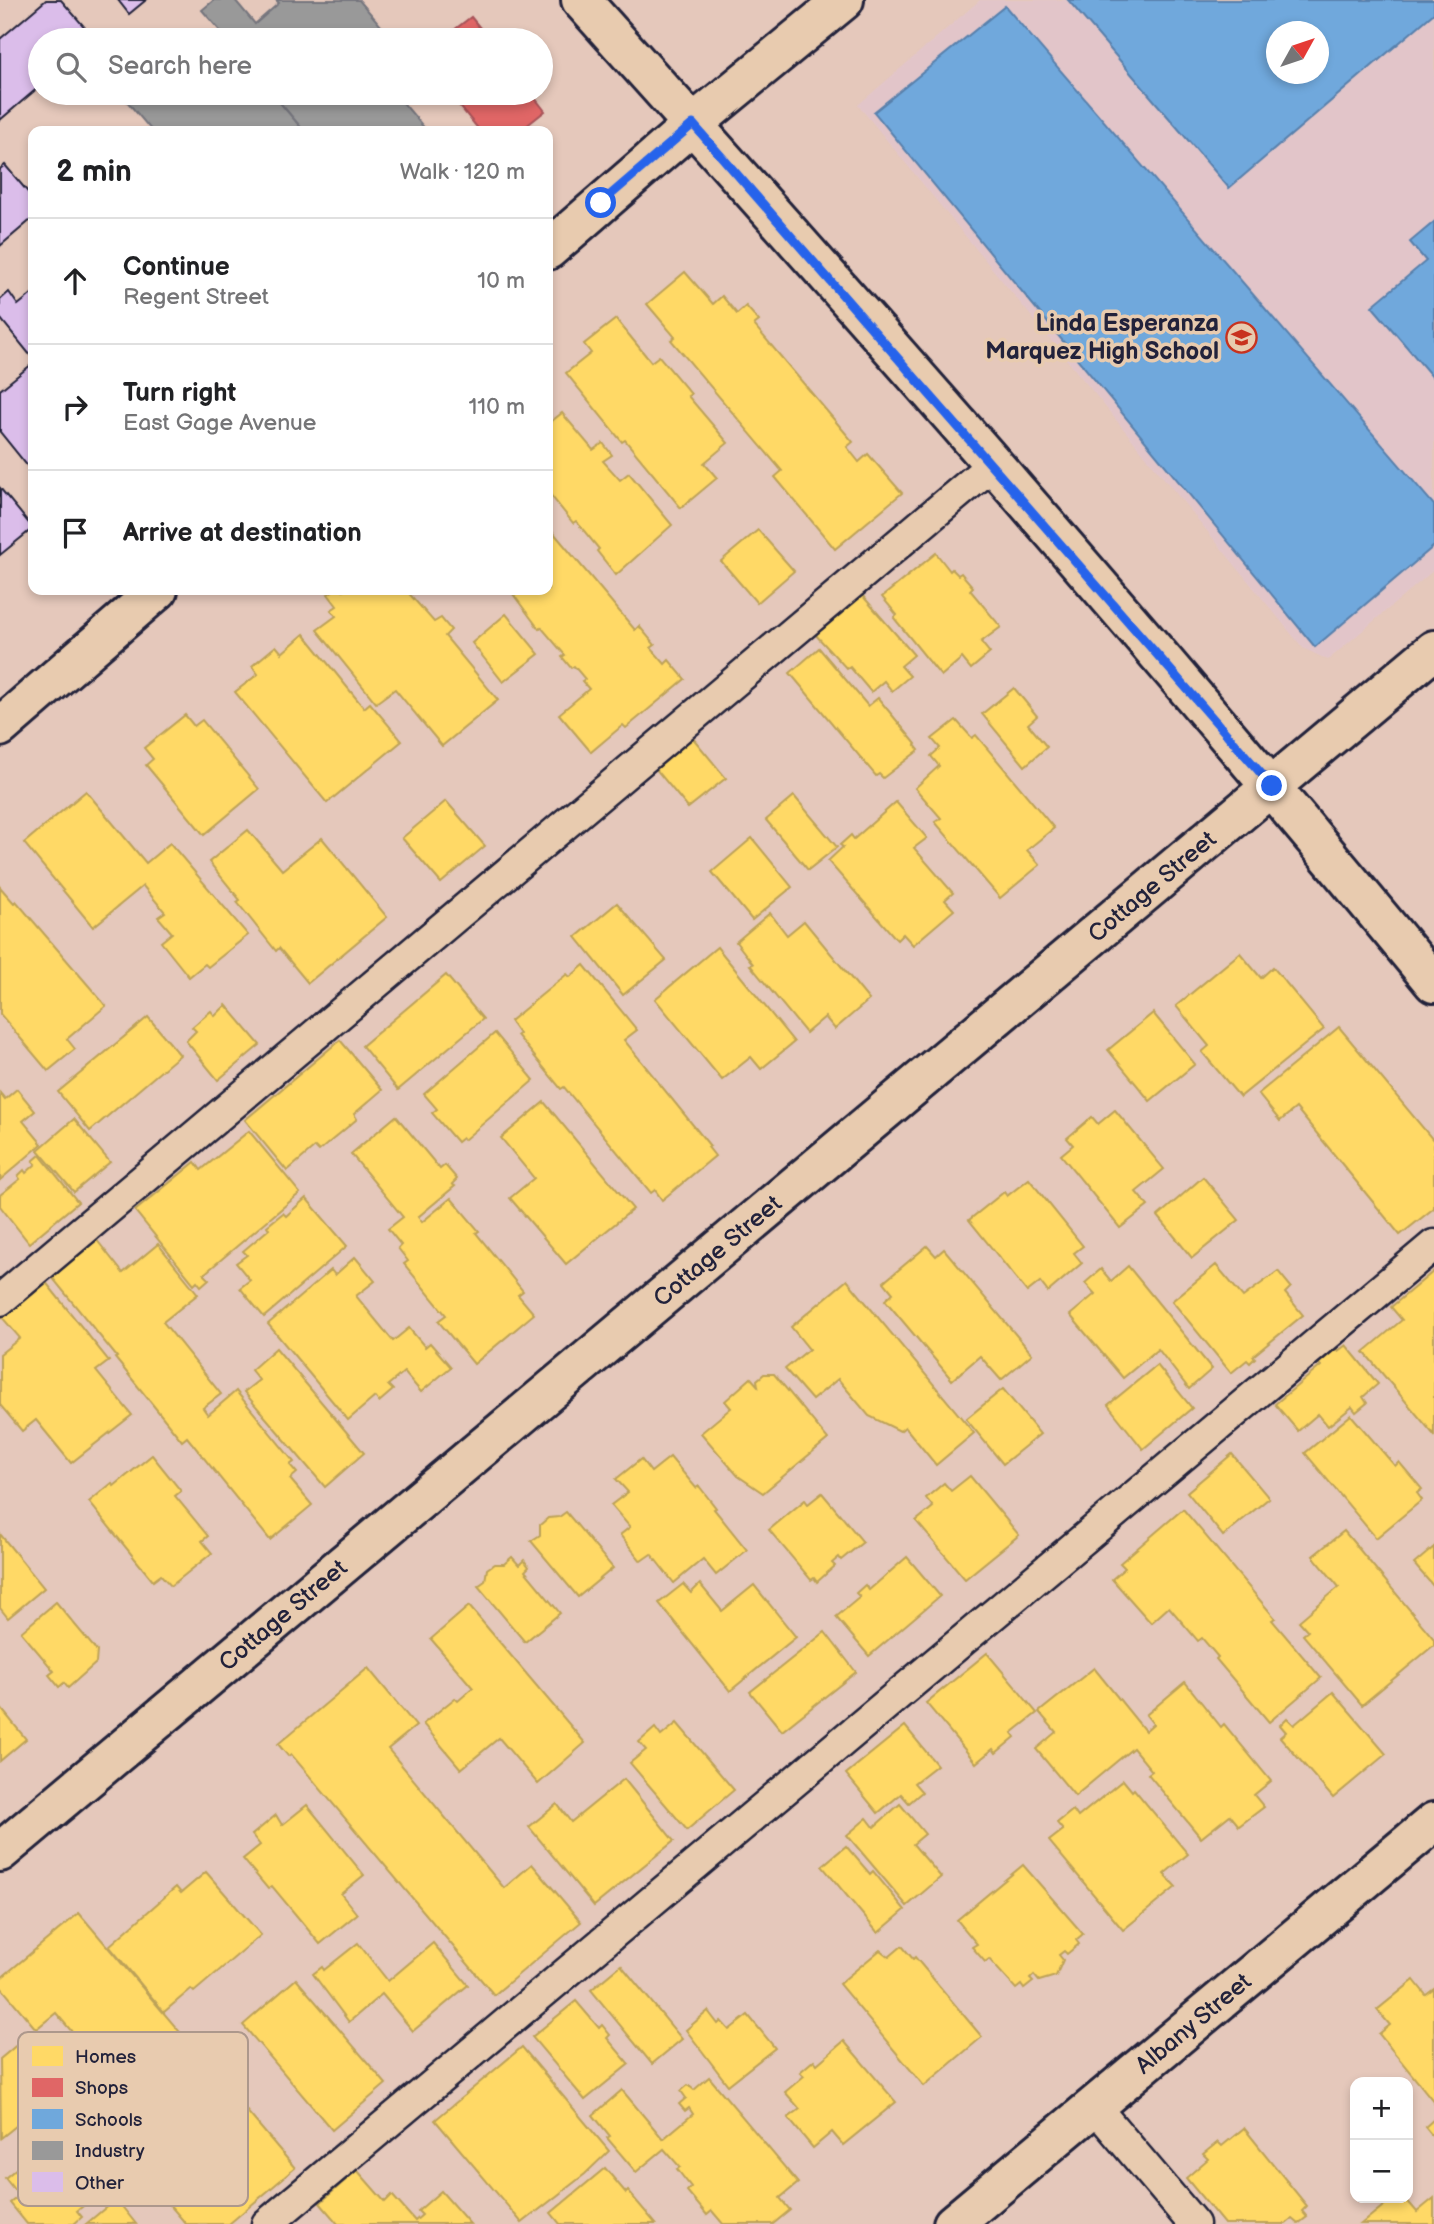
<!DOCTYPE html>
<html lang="en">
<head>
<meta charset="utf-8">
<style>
  body { margin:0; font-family:"Balsamiq Sans",sans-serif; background:#f6f6f6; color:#202124 }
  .controls { position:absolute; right:21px; bottom:21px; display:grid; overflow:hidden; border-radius:14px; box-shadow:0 4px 10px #0003 }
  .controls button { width:63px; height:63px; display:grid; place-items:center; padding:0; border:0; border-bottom:2px solid #e0e0e0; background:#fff; color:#202124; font:35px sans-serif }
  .compass { position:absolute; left:1266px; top:21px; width:63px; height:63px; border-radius:50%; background:#fff; box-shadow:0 4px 10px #0003; rotate:50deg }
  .stop { position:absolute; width:21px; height:21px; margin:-16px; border:5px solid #2563eb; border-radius:50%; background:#fff }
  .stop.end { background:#2563eb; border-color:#fff; box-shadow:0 2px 7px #0008 }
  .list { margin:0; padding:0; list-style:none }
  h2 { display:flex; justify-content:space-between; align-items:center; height:91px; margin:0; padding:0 28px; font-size:30px }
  h2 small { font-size:23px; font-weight:400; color:#757577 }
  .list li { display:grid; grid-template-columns:46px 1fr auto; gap:21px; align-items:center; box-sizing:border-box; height:126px; padding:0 28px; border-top:2px solid #e0e0e0 }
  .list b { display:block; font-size:26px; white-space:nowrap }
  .list p { margin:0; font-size:23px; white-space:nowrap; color:#757577 }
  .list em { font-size:23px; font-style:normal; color:#757577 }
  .icon { flex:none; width:38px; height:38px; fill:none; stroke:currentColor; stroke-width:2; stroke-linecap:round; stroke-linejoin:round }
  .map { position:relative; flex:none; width:1434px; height:2224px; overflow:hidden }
  .search { position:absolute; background:#fff; box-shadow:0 4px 10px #0003; left:28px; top:28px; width:525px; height:77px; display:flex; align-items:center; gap:18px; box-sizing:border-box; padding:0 24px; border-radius:38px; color:#757577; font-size:26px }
  .panel { position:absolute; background:#fff; box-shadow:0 4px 10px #0003; left:28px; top:126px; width:525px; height:469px; border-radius:14px }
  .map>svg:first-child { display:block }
  .built { fill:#e2c5c9; fill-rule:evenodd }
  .homes { fill:#ffd966; stroke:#bda259; stroke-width:2 }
  .shops { fill:#e06666; stroke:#a75259; stroke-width:2 }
  .schools { fill:#6fa8dc; stroke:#5880ac; stroke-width:2; fill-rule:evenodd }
  .industry { fill:#999; stroke:#75757d; stroke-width:2 }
  .building { fill:#dbbdea; stroke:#22223b; stroke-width:2 }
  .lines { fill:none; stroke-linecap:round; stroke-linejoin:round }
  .lane-casing { stroke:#22223b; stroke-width:35 }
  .street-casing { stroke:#22223b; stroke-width:44 }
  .secondary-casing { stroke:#22223b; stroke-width:44 }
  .lane { stroke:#e8cbaf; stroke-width:30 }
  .street { stroke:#e8cbaf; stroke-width:38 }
  .secondary { stroke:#e8cbaf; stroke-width:38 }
  .route { stroke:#2563eb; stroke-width:9 }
  .labels { text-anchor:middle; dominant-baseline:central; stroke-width:7; stroke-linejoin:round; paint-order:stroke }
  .poi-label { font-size:24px; font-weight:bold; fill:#22223b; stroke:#e8cbaf; text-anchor:end }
  .street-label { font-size:24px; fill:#22223b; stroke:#e8cbaf }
  .key { fill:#e8cbaf; stroke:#ad988c; stroke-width:2 }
  .key-label { font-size:19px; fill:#22223b }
</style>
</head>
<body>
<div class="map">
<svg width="1434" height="2224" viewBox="0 0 1434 2224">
  <rect width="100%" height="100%" fill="#e5c8bb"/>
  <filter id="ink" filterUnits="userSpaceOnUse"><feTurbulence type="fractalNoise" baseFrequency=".0143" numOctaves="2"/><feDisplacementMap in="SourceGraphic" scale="14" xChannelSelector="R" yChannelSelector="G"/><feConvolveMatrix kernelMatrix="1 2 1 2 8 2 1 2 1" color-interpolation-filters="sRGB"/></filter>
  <g filter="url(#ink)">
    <path class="built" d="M980 0H1434V570L1328 660 1303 648 858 105ZM1276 32H1318V74H1276Z"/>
    <g class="homes">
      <polygon points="685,272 713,304 722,296 737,314 746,306 759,321 754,325 853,442 847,447 859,462 868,454 902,493 835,549 775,477 782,471 671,340 675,337 647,304"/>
      <polygon points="616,319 651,362 659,356 691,394 688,396 728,443 704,463 717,478 681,508 625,440 622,442 566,373 591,353 584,344"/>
      <polygon points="562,413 593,450 603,443 612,455 603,461 620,480 629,473 672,525 616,575 597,551 599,549 576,521 573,523 548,492 548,424"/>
      <polygon points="548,526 635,630 639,626 655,645 651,648 665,664 669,660 685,679 626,728 623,725 591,752 559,714 589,689 582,681 585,679 574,666 571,668 562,657 565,655 541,627 539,629 510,590 548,590"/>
      <polygon points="758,530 794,571 757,603 721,561"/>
      <polygon points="936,553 950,571 952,569 958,575 961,573 973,587 970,590 1001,627 981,642 990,653 971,669 962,658 941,676 894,618 897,615 882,597"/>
      <polygon points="334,590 406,590 434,622 441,618 451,630 445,636 498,700 442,746 395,689 376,703 317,630 336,616 331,610 337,606 328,594"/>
      <polygon points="861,594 914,655 901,666 910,676 892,691 884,681 871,692 850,667 847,669 814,633"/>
      <polygon points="506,614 539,654 503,682 472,643"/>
      <polygon points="304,634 364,708 370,703 402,741 327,803 235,692 258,674 252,666 276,646 282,653"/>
      <polygon points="819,648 868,706 878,698 916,744 915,745 919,750 883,778 879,774 876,776 790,673"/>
      <polygon points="1014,688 1037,716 1028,724 1047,747 1025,766 982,714"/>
      <polygon points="185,715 194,726 202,720 259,789 204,835 146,765 153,759 144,748"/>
      <polygon points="956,720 972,738 976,735 1054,828 1027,850 1040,865 1000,898 935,822 941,818 915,788 939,766 931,756 940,748 932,739"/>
      <polygon points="692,737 726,778 688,808 655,768"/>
      <polygon points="86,791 146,863 170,843 248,935 208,967 205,964 189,977 161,942 172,933 158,917 165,912 143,886 93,927 24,843"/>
      <polygon points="794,796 837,847 808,870 766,820"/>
      <polygon points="446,801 485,846 441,883 402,838"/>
      <polygon points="896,802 927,838 914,848 953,893 945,900 954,910 913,945 903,934 897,940 828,861 843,847 840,845 851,835 854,839"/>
      <polygon points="248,830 282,870 322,838 387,917 308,983 279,948 276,951 237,902 240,900 209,862"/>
      <polygon points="752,838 792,887 752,920 712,872"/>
      <polygon points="0,887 14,903 16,901 106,1006 67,1039 75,1049 48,1071 0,1014"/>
      <polygon points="617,903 666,960 623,995 576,937"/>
      <polygon points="770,913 787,935 804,921 869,1000 835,1029 825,1017 806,1033 750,965 753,964 736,942"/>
      <polygon points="717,947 794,1042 761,1069 751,1057 722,1080 655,999"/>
      <polygon points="1240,953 1261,978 1273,967 1324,1029 1240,1097 1202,1052 1209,1046 1176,1006"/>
      <polygon points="584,965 637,1030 624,1040 710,1146 708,1147 715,1156 662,1200 655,1190 651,1193 564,1087 561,1089 517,1035 519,1034 510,1021 567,974 570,977"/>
      <polygon points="446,975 483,1019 398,1090 362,1046"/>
      <polygon points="226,1005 260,1045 218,1080 186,1041 196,1031 192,1027 211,1011 215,1016"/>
      <polygon points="1153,1013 1195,1064 1150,1101 1108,1050"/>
      <polygon points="148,1017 180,1055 90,1131 58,1092"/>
      <polygon points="1339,1027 1434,1141 1434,1208 1400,1235 1296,1108 1280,1121 1258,1094"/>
      <polygon points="495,1033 534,1080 464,1140 462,1138 457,1142 432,1113 437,1109 424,1094"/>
      <polygon points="340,1040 382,1090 354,1114 357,1119 319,1151 315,1147 287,1171 245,1120"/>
      <polygon points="17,1089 35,1111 23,1121 42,1144 0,1180 0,1093 5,1099"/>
      <polygon points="544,1102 633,1209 566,1264 510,1198 534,1178 501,1138"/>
      <polygon points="1115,1110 1164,1169 1136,1192 1148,1206 1120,1228 1061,1155 1073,1145 1067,1138 1092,1117 1098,1124"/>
      <polygon points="396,1116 440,1169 445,1165 457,1179 452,1184 455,1186 418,1217 422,1222 451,1198 479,1231 476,1233 523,1291 518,1295 534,1314 474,1364 438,1321 446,1315 404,1264 408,1261 398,1248 401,1245 388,1229 403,1217 351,1154"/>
      <polygon points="74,1119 110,1162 74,1192 38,1150"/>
      <polygon points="249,1131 300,1193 204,1274 209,1279 201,1286 197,1281 194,1284 135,1211 195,1162 201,1170"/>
      <polygon points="40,1155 78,1202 29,1243 0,1206 0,1195 20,1179 18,1176 24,1170 26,1173 36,1164 33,1161"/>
      <polygon points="1203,1177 1239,1220 1192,1258 1158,1216"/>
      <polygon points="1029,1179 1083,1246 1074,1253 1082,1263 1048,1292 1040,1282 1027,1292 969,1220 1004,1192 1007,1196"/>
      <polygon points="306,1198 347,1246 264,1317 240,1288 250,1280 236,1263 247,1255 243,1251 269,1229 267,1226 283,1213 286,1216"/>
      <polygon points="96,1239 123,1273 158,1244 198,1294 163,1322 221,1394 203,1408 208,1415 236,1391 294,1462 290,1465 297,1473 290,1479 312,1505 270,1540 187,1437 182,1441 115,1358 117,1357 51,1276"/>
      <polygon points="927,1246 936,1256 944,1249 1032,1354 1001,1380 980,1356 952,1380 885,1300 893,1293 884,1282"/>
      <polygon points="355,1257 375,1281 356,1296 393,1341 409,1328 425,1347 430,1343 451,1367 421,1392 404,1372 388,1385 393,1390 379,1402 375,1397 348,1420 268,1324 331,1270 335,1275"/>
      <polygon points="1216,1265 1243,1297 1278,1271 1291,1287 1285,1293 1303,1315 1253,1356 1255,1358 1250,1363 1247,1360 1231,1373 1172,1301"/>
      <polygon points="1128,1266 1212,1369 1189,1389 1158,1349 1123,1378 1070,1315 1095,1294 1085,1283 1101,1269 1111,1281"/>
      <polygon points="1434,1271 1434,1435 1364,1352 1402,1320 1391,1307"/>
      <polygon points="44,1280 109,1361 96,1371 132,1415 71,1463 36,1420 22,1431 0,1405 0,1354 20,1338 0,1315"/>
      <polygon points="847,1280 974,1433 936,1465 905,1427 900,1431 869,1416 838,1379 812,1400 785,1369 809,1349 791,1327"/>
      <polygon points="1346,1345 1378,1384 1363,1397 1367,1403 1356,1412 1352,1407 1328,1426 1318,1414 1298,1431 1275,1404 1321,1366 1318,1363 1336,1348 1338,1351"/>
      <polygon points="276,1348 364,1453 325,1487 244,1392 259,1380 251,1370"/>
      <polygon points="1157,1365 1192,1408 1143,1449 1108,1405"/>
      <polygon points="764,1374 774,1374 828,1439 763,1493 738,1476 701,1433 731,1408 725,1401 751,1378 758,1386 757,1380"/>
      <polygon points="1003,1389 1040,1434 1003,1464 966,1419"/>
      <polygon points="1351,1415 1395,1466 1399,1462 1422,1489 1417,1493 1422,1500 1376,1538 1305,1453"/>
      <polygon points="1232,1454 1269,1498 1223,1536 1187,1492"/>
      <polygon points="152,1455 181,1491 175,1496 208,1536 202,1541 212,1553 171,1586 161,1575 153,1581 89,1502 112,1483 114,1486"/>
      <polygon points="670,1457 696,1488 699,1486 716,1508 714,1509 747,1550 716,1575 703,1559 674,1583 651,1554 641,1561 620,1535 630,1527 611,1505 628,1492 616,1479 641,1459 651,1472"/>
      <polygon points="970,1476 1019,1535 965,1579 916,1521 933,1507 926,1498 944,1483 951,1491"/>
      <polygon points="822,1493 863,1542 841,1560 839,1557 832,1563 835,1566 817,1582 814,1578 811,1580 769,1530 805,1500 808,1504"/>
      <polygon points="1183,1509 1275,1618 1272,1620 1321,1678 1269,1722 1216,1659 1218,1657 1202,1638 1198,1641 1169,1607 1151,1623 1112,1579 1125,1568 1120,1563"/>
      <polygon points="566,1512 613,1568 578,1597 531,1541 540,1535 540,1525 548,1518 559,1517"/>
      <polygon points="1344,1531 1434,1639 1434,1645 1362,1705 1303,1635 1308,1631 1299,1621 1339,1587 1313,1556"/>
      <polygon points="0,1534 44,1588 8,1618 0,1608"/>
      <polygon points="1434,1547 1434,1587 1414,1564"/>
      <polygon points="512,1557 519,1565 524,1560 529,1567 525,1571 560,1613 525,1642 478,1586 485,1581 487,1569 494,1564 504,1564"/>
      <polygon points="907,1557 940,1596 869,1656 836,1617 860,1597 856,1593 865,1585 869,1590"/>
      <polygon points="683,1584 691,1593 700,1584 722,1611 754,1585 796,1637 730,1691 659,1603"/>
      <polygon points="56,1602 97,1651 96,1663 68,1688 64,1683 59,1687 49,1675 54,1671 21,1632"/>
      <polygon points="469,1606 585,1743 538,1784 499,1738 461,1769 423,1724 455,1698 458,1701 473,1688 431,1639"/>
      <polygon points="825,1632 856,1672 782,1731 750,1692"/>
      <polygon points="987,1653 1037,1713 1012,1733 1015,1737 996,1753 993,1749 976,1763 926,1703"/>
      <polygon points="368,1668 416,1726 388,1749 504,1888 532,1864 581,1922 494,1995 291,1754 288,1756 278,1744"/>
      <polygon points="1094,1668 1145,1731 1153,1724 1146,1715 1185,1682 1221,1727 1224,1724 1271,1781 1254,1795 1264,1807 1239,1826 1230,1815 1201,1838 1148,1774 1152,1771 1133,1748 1075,1796 1036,1749 1056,1732 1039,1712"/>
      <polygon points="1333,1692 1386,1754 1333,1798 1280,1737 1286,1732 1280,1725 1287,1718 1294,1725"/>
      <polygon points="0,1707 26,1739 0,1761"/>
      <polygon points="677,1723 734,1790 687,1830 630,1763 646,1750 639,1742 655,1728 661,1736"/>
      <polygon points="905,1726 937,1765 914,1783 922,1792 909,1803 901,1794 878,1813 846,1774"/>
      <polygon points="624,1779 674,1841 594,1906 529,1827 557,1804 571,1822"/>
      <polygon points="1123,1780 1132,1791 1134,1789 1188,1854 1164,1874 1176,1887 1123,1930 1049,1841 1063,1830 1057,1823 1073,1810 1078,1817"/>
      <polygon points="900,1804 925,1834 913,1844 941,1877 907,1906 847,1835 867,1818 874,1827"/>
      <polygon points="307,1805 364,1875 341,1894 357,1914 320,1944 272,1886 268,1889 243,1859 260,1845 252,1835 276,1815 282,1825"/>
      <polygon points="846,1846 870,1874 873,1871 905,1910 878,1933 822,1866"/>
      <polygon points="1023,1865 1083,1934 1076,1940 1079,1944 1067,1954 1064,1951 1059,1955 1063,1960 1056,1976 1039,1981 1034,1975 1030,1979 1033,1982 1024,1989 1021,1985 1016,1989 989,1959 985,1962 972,1947 977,1944 957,1920"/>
      <polygon points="206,1872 261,1935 194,1992 191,1989 164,2012 109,1946 176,1887 181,1893"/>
      <polygon points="79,1913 295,2168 229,2224 186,2224 163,2197 176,2186 170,2179 184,2167 149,2125 159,2117 105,2052 96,2060 56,2013 36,2029 0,1986 0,1979"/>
      <polygon points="358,1943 388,1981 433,1943 468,1985 413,2031 382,1994 349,2022 313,1974 322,1967 324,1970"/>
      <polygon points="902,1946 913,1959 915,1957 982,2037 924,2086 839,1984 880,1950 889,1957"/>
      <polygon points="621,1965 682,2039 652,2064 591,1990"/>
      <polygon points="296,1979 386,2084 332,2130 243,2025"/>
      <polygon points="1414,1980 1426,1995 1434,1989 1434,2102 1379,2034 1390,2025 1377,2010"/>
      <polygon points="576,2001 599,2028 602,2025 610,2035 607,2038 629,2064 585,2100 532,2037"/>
      <polygon points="708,2011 718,2024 721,2021 729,2030 748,2015 775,2048 728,2085 686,2030"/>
      <polygon points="25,2038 73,2095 47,2116 43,2112 35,2119 31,2114 1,2138 0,2059"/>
      <polygon points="844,2041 896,2102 843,2145 832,2132 813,2148 788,2118 800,2109 785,2092 804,2076 800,2072 814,2060 817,2064"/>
      <polygon points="522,2047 609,2151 585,2174 522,2223 435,2120"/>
      <polygon points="709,2077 798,2183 780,2198 790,2210 773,2224 723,2224 712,2211 707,2215 687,2191 691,2187 677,2169 680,2167 664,2149 636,2172 607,2138 610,2136 593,2115 622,2090 663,2139 693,2114 689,2108 685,2111 679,2104 686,2098 681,2091 688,2085 694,2090"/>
      <polygon points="77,2118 128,2178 98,2204 93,2198 77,2211 82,2217 74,2224 27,2224 10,2203 19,2196 5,2178"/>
      <polygon points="1434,2119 1434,2138 1425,2127"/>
      <polygon points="1244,2128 1307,2206 1302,2211 1307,2217 1298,2224 1292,2219 1286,2224 1224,2224 1186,2178 1208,2159 1203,2154 1218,2142 1222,2146"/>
      <polygon points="605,2168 626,2193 628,2191 656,2224 560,2224 551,2213"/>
      <polygon points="357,2170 385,2202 392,2195 415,2221 422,2215 418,2211 441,2191 470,2224 338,2224 320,2203"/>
      <polygon points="1393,2198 1405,2198 1417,2212 1434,2198 1434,2224 1361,2224"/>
      <polygon points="116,2199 136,2224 86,2224"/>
    </g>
    <g class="shops">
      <polygon points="471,17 490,40 441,40"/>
      <polygon points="449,93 531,93 545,111 520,131 480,131"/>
    </g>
    <g class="schools">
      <path d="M1068 0H1434V13L1229 188ZM1276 32H1318V74H1276Z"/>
      <polygon points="1005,6 1434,505 1434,546 1315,647 874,112"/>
      <polygon points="1434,222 1434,379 1372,306 1426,261 1410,242"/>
    </g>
    <g class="industry">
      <polygon points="214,0 235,0 255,24 279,3 276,0 359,0 393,40 228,40 202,10"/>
      <polygon points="120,93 272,93 304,131 152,131"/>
      <polygon points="272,93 395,93 427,131 315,131 312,128 304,131"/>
    </g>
    <g class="building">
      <polygon points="46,0 61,0 95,39 40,40 40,86 0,120 0,39"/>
      <polygon points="118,0 146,0 129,14"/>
      <polygon points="5,165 33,198 33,218 0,246 0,169"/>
      <polygon points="9,292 18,305 33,293 33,352 30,355 0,318 0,300"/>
      <polygon points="32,364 33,366 33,473 0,432 0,390"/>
      <polygon points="0,488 33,528 0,555"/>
    </g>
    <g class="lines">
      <defs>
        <g id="lane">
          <polyline points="0,1300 992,465"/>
          <polyline points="1094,2106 1194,2224"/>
          <polyline points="267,2224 1434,1245"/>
        </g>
        <g id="street">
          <polyline points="548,250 693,124 844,0"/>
          <polyline points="0,727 158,590"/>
          <path id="s1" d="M0 1852 1434 650"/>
          <path id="s2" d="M953 2224 1434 1822"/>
        </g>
        <path id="secondary" d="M581 0C871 322 1159 648 1434 983"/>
      </defs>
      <use href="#lane" class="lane-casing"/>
      <use href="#street" class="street-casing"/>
      <use href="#secondary" class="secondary-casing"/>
      <use href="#lane" class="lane"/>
      <use href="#street" class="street"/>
      <use href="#secondary" class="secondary"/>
    </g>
  </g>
  <g class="lines" filter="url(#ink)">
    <polyline class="route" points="601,203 693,124 1272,786"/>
  </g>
  <defs>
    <symbol id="school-ring" viewBox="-11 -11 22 22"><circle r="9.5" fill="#e8cbaf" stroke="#c8321e" stroke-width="1.5"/><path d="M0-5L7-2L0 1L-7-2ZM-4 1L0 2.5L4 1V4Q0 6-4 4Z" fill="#c8321e"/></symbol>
  </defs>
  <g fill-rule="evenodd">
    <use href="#school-ring" x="1224" y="320" width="35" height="35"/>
  </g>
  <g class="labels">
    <g class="poi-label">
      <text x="1219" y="323">Linda Esperanza<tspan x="1219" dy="28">Marquez High School</tspan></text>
    </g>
    <g class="street-label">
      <text stroke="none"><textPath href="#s1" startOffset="1503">Cottage Street</textPath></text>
      <text stroke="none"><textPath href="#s1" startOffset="936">Cottage Street</textPath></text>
      <text stroke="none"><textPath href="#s1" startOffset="369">Cottage Street</textPath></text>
      <text stroke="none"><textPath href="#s2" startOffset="313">Albany Street</textPath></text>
    </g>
  </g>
  <rect x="18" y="2032" width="230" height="174" rx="10" class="key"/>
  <rect x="32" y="2046" width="31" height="20" fill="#ffd966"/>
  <rect x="32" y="2078" width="31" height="19" fill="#e06666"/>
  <rect x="32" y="2109" width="31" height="20" fill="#6fa8dc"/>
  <rect x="32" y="2141" width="31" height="19" fill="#999"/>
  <rect x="32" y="2172" width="31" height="20" fill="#dbbdea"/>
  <g class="key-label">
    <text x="75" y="2063">Homes</text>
    <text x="75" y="2094">Shops</text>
    <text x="75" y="2126">Schools</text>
    <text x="75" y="2157">Industry</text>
    <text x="75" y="2189">Other</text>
  </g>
</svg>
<div class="controls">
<button>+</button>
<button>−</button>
</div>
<svg class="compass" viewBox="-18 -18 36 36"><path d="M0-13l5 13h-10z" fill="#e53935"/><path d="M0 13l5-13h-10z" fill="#757577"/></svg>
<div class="stop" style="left:601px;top:203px"></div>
<div class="stop end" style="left:1272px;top:786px"></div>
<div class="search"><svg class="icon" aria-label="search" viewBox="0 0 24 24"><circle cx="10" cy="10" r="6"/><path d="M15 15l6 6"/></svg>Search here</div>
<section class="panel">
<h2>2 min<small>Walk · 120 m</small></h2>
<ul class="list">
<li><svg class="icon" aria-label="ahead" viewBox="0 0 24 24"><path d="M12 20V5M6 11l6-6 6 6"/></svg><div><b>Continue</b><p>Regent Street</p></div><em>10 m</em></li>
<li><svg class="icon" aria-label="right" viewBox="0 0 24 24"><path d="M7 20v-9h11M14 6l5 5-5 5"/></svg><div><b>Turn right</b><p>East Gage Avenue</p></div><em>110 m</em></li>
<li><svg class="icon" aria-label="arrive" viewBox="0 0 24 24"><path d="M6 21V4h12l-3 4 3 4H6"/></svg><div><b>Arrive at destination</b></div></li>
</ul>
</section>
</div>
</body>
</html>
